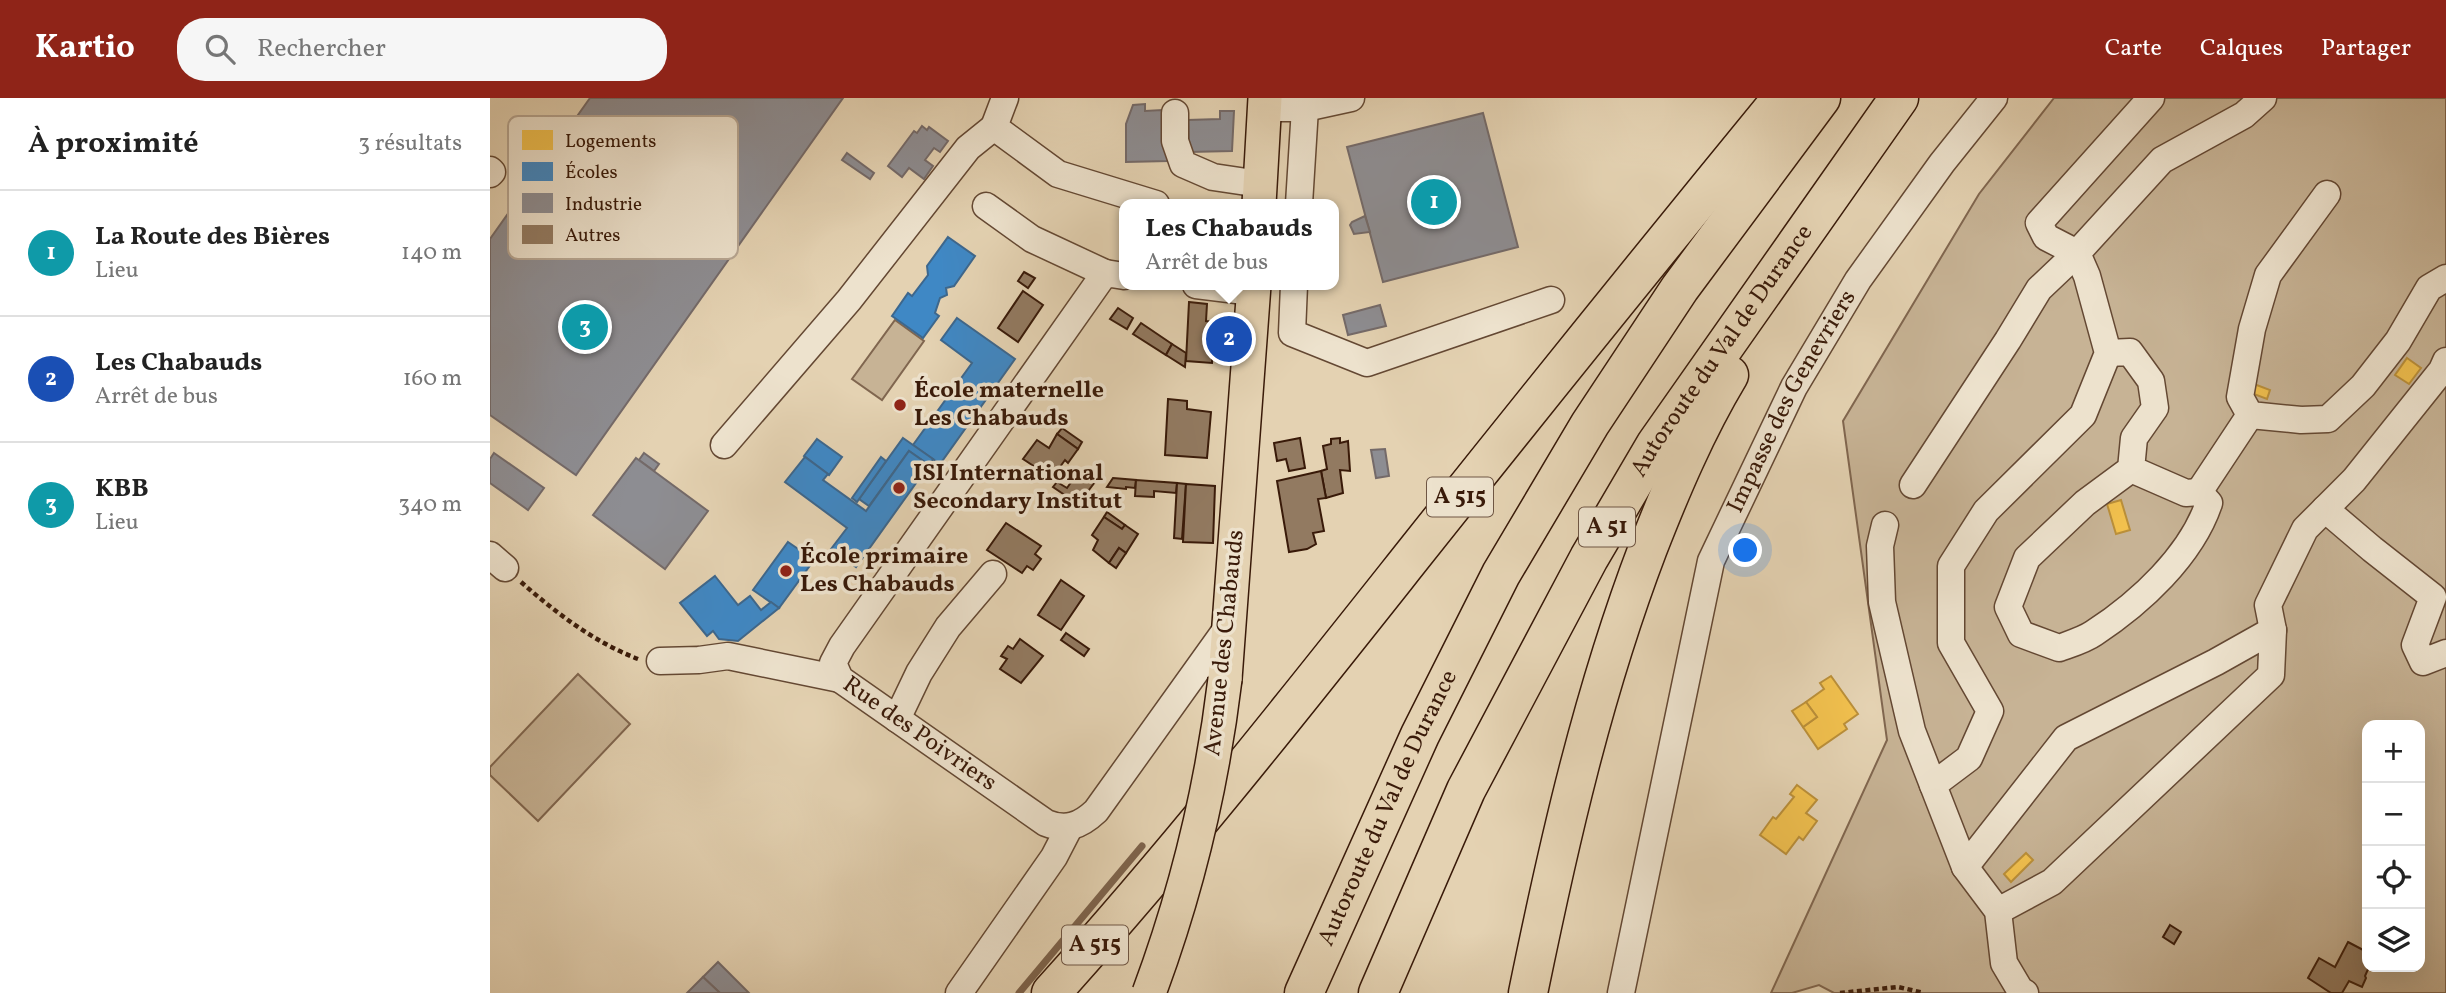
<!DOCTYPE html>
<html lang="fr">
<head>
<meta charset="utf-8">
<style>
  body { margin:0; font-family:Vollkorn,serif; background:#f6f6f6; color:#222 }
  .controls { position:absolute; right:21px; bottom:21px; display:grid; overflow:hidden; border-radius:14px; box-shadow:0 7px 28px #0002 }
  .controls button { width:63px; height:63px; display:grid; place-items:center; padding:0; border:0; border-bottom:2px solid #e0e0e0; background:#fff; color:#222; font:35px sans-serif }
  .you { position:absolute; left:1256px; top:453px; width:24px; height:24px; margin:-18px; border:5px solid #fff; border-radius:50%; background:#1a73e8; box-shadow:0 0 0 10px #1a73e833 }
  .badge { display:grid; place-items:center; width:46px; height:46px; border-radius:50%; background:#8f2418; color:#fff; font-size:23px; font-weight:700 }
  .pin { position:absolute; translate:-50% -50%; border:4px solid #fff; box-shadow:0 2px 7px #0006 }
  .popup { position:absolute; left:629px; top:101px; width:220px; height:91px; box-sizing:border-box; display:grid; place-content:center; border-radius:14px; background:#fff; filter:drop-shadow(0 2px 5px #0005); font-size:23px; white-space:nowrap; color:#767676 }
  .popup b { font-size:26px; color:#222 }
  .popup::after { content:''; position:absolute; left:50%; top:100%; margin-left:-14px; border:14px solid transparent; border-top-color:#fff }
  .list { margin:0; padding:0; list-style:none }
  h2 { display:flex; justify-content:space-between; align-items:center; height:91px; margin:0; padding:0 28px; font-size:30px }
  h2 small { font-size:23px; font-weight:400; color:#767676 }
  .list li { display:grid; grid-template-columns:46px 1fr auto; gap:21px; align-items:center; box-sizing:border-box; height:126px; padding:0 28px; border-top:2px solid #e0e0e0 }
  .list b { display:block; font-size:26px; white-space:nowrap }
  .list p { margin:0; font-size:23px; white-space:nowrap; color:#767676 }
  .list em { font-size:23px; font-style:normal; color:#767676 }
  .icon { flex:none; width:38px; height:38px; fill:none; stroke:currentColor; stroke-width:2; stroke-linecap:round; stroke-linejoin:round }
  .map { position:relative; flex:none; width:1956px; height:895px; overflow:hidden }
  header { display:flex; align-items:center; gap:42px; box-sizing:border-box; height:98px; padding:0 35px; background:#8f2418; color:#fff }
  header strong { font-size:33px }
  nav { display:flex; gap:38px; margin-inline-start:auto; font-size:24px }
  .search { width:490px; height:63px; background:#f6f6f6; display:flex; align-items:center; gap:18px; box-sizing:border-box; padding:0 24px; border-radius:28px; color:#767676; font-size:26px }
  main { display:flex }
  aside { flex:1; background:#fff }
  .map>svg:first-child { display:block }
  .green { fill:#c7b395; stroke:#80664f; stroke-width:2; fill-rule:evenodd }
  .homes { fill:#f2c14e; stroke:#ba8f39; stroke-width:2 }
  .schools { fill:#3f88c5; stroke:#3d678d; stroke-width:2 }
  .industry { fill:#8d8d92; stroke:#746a69; stroke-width:2 }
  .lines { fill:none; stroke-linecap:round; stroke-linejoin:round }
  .stream { stroke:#7d634c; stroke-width:7 }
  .building { fill:#927a61; stroke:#391a09; stroke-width:2 }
  .minor-casing { stroke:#644833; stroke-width:29 }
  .major-casing { stroke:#391a09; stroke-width:36 }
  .highway-casing { stroke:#391a09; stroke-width:41 }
  .path { stroke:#391a09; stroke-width:4.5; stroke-dasharray:5 3.5; stroke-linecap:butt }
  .minor { stroke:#ede2cd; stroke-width:26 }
  .major { stroke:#e4d2b2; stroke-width:33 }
  .highway { stroke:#e4d2b2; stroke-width:38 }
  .major-bridge-casing { stroke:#391a09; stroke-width:36; stroke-linecap:butt }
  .major-bridge { stroke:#e4d2b2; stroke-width:33 }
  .poi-dot { fill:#8f2418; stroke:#ede2cd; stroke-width:2.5 }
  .labels { text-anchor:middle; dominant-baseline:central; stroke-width:7; stroke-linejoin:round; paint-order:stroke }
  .shield { fill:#ede2cd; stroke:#6f5644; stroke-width:2 }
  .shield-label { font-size:23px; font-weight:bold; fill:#391a09 }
  .street-label { font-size:24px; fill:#391a09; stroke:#ede2cd }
  .poi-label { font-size:24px; font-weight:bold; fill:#391a09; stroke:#ede2cd; text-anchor:start }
  .key { fill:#ede2cd; stroke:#b7a692; stroke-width:2 }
  .key-label { font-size:19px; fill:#391a09 }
</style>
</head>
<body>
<header>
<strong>Kartio</strong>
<div class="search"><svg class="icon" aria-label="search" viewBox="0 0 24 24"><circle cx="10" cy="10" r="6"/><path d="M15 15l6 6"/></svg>Rechercher</div>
<nav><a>Carte</a><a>Calques</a><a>Partager</a></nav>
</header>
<main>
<aside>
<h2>À proximité<small>3 résultats</small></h2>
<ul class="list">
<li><span class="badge" style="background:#0f9aa8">1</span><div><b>La Route des Bières</b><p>Lieu</p></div><em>140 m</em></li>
<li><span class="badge" style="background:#1a4fb4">2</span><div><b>Les Chabauds</b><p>Arrêt de bus</p></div><em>160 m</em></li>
<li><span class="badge" style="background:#0f9aa8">3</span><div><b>KBB</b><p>Lieu</p></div><em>340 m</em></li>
</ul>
</aside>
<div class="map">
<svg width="1956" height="895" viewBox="0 0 1956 895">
  <rect width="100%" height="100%" fill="#e4d2b2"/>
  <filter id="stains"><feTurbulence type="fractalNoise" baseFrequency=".00286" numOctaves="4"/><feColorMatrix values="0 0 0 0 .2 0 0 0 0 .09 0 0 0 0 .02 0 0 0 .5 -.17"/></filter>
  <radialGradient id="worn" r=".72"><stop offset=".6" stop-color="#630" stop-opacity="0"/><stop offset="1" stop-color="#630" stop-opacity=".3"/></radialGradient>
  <g class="green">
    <path d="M1564 0H1956V895H1344L1329 887 1302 895H1281L1397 642 1353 323 1489 96ZM1877 627H1930V869H1877Z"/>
    <polygon points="405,222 434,243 392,302 362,281"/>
    <polygon points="88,576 140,626 48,723 0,677 0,669"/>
  </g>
  <g class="homes">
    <polygon points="1917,260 1931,270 1919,286 1905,277"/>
    <polygon points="1764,286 1780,292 1777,301 1761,295"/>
    <polygon points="1631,402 1640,432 1626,436 1617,406"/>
    <polygon points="1341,578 1368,616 1354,626 1357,631 1328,651 1313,629 1327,619 1316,604 1334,591 1330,585"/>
    <polygon points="1316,604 1327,619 1313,629 1302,613"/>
    <polygon points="1307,687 1327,702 1316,715 1327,723 1313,742 1309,739 1296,756 1270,737 1283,719 1286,721 1304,699 1300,696"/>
    <polygon points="1536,755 1543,762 1521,784 1514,776"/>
  </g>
  <g class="schools">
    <polygon points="458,139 485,158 464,188 456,190 457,197 450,200 445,215 449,218 433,240 402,218 418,195 422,198 438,177 437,168"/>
    <polygon points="467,220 525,261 450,366 423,347 482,265 451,242"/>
    <polygon points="413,340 443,361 439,367 419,353 379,408 369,401"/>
    <polygon points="327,341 352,359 339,377 314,358"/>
    <polygon points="419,353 439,367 366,469 341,451 357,430 295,384 315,359 338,376 333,382 376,413"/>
    <polygon points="391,359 396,363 367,404 362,400"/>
    <polygon points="298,444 324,462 289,510 263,492"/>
    <polygon points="225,478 248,507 260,498 271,512 281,504 289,510 248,543 229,541 223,533 217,538 190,505"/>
  </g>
  <g class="industry">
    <polygon points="100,0 353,0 86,377 0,317 0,141"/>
    <polygon points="655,6 655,13 672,12 672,29 677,29 678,63 636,64 636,26 643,7"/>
    <polygon points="730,13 744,13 742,53 699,54 698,22 730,21"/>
    <polygon points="993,15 1028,149 893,184 857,49"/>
    <polygon points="432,28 437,32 439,29 458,43 450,54 444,50 435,62 443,68 434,81 419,70 412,79 398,68 424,33 427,35"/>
    <polygon points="357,55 384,75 380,81 352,62"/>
    <polygon points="875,118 880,134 864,136 860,127 862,124"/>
    <polygon points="890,207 896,228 858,237 853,217"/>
    <polygon points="895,351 899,378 886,380 881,352"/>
    <polygon points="4,355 54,390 38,412 0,385 0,361"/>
    <polygon points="154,355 169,366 164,373 149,362"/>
    <polygon points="146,360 218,413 175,471 103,417"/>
    <polygon points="228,864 259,895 230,895 213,879"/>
    <polygon points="213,879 230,895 197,895"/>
  </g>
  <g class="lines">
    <polyline class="stream" points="529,895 652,748"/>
  </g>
  <g class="building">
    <polygon points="534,174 545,180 538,190 528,183"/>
    <polygon points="533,193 553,207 528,244 508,230"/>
    <polygon points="699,204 717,206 716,223 724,224 722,265 696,263"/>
    <polygon points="628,210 643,220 637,231 620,221"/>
    <polygon points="651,225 682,246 676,257 643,236"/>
    <polygon points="682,246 696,255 695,269 676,257"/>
    <polygon points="678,301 697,303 697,311 721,314 717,360 675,357"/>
    <polygon points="572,330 592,344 588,351 567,336"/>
    <polygon points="567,336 588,351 578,365 575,362 562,380 533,361 547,342 559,350"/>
    <polygon points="810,340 815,370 799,373 796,361 787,363 784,345"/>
    <polygon points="850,340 850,345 858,343 860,373 850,372 853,395 836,400 831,373 837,371 833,348 841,346 841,341"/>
    <polygon points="589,373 605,384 592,401 586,397 582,402 563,389 567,384 577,390"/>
    <polygon points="831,373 836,400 828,401 834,433 823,435 826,446 817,451 799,454 787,383"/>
    <polygon points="623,380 646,382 645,390 636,389 636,391 617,389"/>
    <polygon points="646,382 687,385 686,395 664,393 664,399 645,398"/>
    <polygon points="687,385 696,386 692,441 684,440"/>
    <polygon points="696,386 725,388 723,445 693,444"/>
    <polygon points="617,414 635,427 632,431 614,419"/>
    <polygon points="614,419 632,431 635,427 648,436 636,455 629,450 619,465 603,452 608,442 602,437"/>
    <polygon points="516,425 551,448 545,456 551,461 543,472 537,468 532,475 497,452"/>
    <polygon points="629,450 636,455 626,470 619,465"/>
    <polygon points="571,482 594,498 571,532 548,517"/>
    <polygon points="576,535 599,551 594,558 571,542"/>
    <polygon points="530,541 553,558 531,585 510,571 517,561 511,558 518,548 523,551"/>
    <polygon points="1680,827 1691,834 1684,846 1673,839"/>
    <polygon points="1858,844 1877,854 1879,869 1875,878 1876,880 1872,889 1859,883 1852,895 1841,895 1818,880 1829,860 1845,869"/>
  </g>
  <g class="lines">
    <defs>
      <g id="minor">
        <polyline points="515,0 504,29 568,76 666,106"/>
        <polyline points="775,10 815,10 861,0"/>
        <polyline points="685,15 685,43 693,66 723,79 770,86"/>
        <polyline points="0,72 2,74 0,76"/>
        <polyline points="1837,96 1778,177 1762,231 1750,299 1760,317 1811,322 1838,321 1873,288 1908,243 1939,190 1956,180"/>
        <polyline points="809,106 815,10"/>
        <polyline points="496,108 542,141 615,175"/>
        <path id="s1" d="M634 178 615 175 352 548 343 565 350 581 556 725C576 733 590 728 606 713L740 526"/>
        <polyline points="706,187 763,194"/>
        <polyline points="804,187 802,235 877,265 1061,202"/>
        <path d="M1618 255 1640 254 1661 283 1665 310 1644 340 1641 371 1595 405 1537 460 1518 509 1531 536 1569 550C1580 546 1594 542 1604 535 1650 505 1701 458 1719 405L1709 394 1696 395 1641 371"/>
        <polyline points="234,347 359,202 478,50 504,29"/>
        <polyline points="1423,387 1518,242 1549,191 1587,155 1556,139 1549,125 1661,0"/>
        <polyline points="1709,394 1760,317"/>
        <polyline points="1835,411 1882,451 1943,499 1925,547 1933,564 1956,555"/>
        <polyline points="1395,427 1390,448 1392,504 1422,633 1443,687"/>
        <polyline points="0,457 15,470"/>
        <polyline points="170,563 209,562 238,558 350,581"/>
        <polyline points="407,621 429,575 458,529 503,476"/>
        <polyline points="1475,769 1576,640 1726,564 1783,532"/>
        <polyline points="1508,813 1562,784 1781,577 1783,532 1778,507 1815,431 1864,382 1952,272 1956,263"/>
        <polyline points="469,895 564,759 579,730"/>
        <path id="s2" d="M1131 895 1221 463 1304 289 1368 182 1452 65 1504 0"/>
        <polyline points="1535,895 1530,892 1514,865 1508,813 1475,769 1443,687 1479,660 1500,613 1461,545 1461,468 1496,413 1593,317 1618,255 1597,178 1587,155 1672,62 1754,17 1773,0"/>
      </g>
      <g id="major">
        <polyline points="769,106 775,0"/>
        <polyline points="735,581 764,187"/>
      </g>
      <g id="highway">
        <path d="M561 895C690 752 808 602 927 452 1048 300 1169 150 1292 0"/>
        <path id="s3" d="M814 895 930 637 1011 476 1100 326 1190 190 1331 0"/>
        <path id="s4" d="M888 895 976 692 1099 460 1166 346 1409 0"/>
        <path d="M1038 895C1069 744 1103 594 1158 450 1181 391 1206 332 1239 277"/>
      </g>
    </defs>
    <use href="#minor" class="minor-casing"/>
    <use href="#major" class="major-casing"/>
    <use href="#highway" class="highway-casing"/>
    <g class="path">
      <path d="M31 484C66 515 104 544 148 561"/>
      <polyline points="1350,895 1408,889 1434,895"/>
    </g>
    <use href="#minor" class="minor"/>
    <use href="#major" class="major"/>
    <use href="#highway" class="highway"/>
    <defs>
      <path id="major-bridge" d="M659 895C697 793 722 689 735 581"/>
    </defs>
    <use href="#major-bridge" class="major-bridge-casing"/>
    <use href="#major-bridge" class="major-bridge"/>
  </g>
  <g class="poi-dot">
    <circle cx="410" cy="307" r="7"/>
    <circle cx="409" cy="390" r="7"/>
    <circle cx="296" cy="473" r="7"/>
  </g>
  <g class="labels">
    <g class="shield">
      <rect x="937" y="379.5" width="66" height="39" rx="5"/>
      <rect x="1089" y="409.5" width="56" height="39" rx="5"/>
      <rect x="572" y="827.5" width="66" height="39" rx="5"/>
    </g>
    <g class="shield-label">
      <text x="970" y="399">A 515</text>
      <text x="1117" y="429">A 51</text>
      <text x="605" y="847">A 515</text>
    </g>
    <g class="street-label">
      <text stroke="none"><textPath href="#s4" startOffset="730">Autoroute du Val de Durance</textPath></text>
      <text stroke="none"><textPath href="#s2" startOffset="620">Impasse des Genevriers</textPath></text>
      <text transform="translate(735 545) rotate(-84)">Avenue des Chabauds</text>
      <text stroke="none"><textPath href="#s1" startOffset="609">Rue des Poivriers</textPath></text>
      <text stroke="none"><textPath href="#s3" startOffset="203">Autoroute du Val de Durance</textPath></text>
    </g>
    <g class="poi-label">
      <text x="424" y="293">École maternelle<tspan x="424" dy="28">Les Chabauds</tspan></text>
      <text x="423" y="376">ISI International<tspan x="423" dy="28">Secondary Institut</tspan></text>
      <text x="310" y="459">École primaire<tspan x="310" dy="28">Les Chabauds</tspan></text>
    </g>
  </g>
  <rect x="18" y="18" width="230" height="143" rx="10" class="key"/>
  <rect x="32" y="32" width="31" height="20" fill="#f2c14e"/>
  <rect x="32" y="64" width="31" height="19" fill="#3f88c5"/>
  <rect x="32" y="95" width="31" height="20" fill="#8d8d92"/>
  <rect x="32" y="127" width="31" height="19" fill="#927a61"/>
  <g class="key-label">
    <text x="75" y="49">Logements</text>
    <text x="75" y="80">Écoles</text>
    <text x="75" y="112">Industrie</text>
    <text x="75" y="143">Autres</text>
  </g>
  <rect width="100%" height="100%" filter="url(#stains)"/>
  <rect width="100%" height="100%" fill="url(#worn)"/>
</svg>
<div class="controls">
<button>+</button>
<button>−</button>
<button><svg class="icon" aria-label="locate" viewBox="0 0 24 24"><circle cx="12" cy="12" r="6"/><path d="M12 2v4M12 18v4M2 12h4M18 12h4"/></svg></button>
<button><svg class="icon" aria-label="layers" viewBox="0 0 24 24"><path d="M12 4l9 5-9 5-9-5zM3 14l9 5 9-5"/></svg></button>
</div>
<div class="you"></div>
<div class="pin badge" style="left:944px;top:104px;background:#0f9aa8">1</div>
<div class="pin badge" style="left:739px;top:241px;background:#1a4fb4">2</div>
<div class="popup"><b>Les Chabauds</b>Arrêt de bus</div>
<div class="pin badge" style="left:95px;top:229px;background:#0f9aa8">3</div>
</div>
</main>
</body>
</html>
